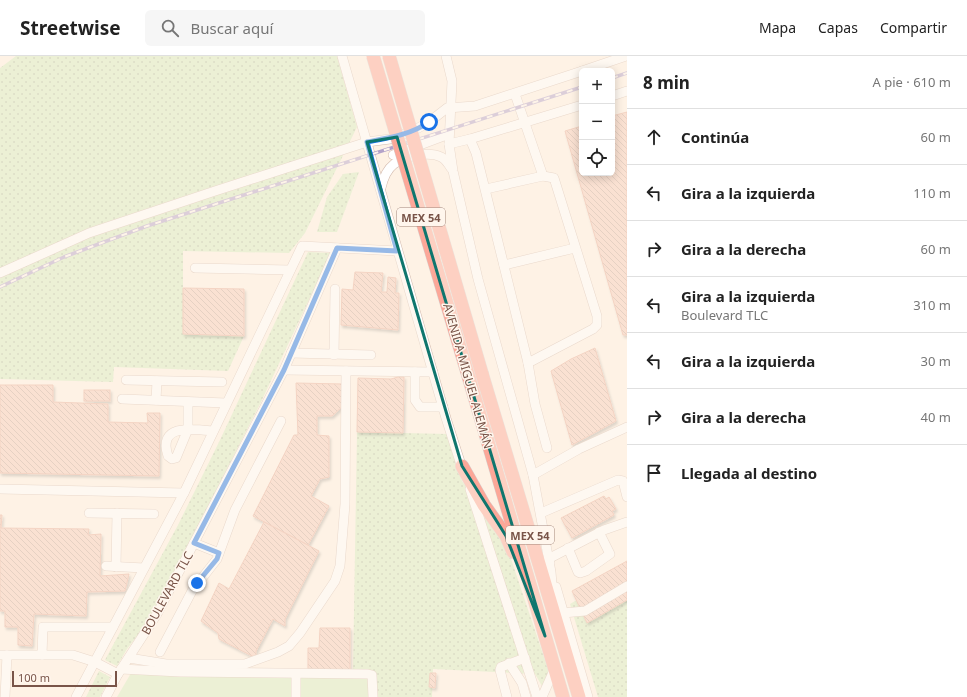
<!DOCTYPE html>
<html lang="es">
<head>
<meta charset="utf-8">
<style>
  body { margin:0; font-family:"Noto Sans",sans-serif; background:#f6f6f6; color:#222 }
  .controls { position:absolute; right:12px; top:12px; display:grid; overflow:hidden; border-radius:6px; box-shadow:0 2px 10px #0003 }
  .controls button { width:36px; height:36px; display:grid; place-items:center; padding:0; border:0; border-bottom:1px solid #e0e0e0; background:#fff; color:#222; font:20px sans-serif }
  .scale { position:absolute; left:12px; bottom:10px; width:105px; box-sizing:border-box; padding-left:4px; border:2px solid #795448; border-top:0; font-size:11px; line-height:14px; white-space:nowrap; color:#795448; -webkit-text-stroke:3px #fff6ed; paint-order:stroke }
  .stop { position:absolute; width:12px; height:12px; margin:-9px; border:3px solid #1a73e8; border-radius:50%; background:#fff }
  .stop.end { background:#1a73e8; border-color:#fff; box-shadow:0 1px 4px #0008 }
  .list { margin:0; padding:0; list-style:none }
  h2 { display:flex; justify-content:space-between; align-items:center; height:52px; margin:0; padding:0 16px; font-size:17px }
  h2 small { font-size:13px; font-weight:400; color:#767676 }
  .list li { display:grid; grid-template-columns:26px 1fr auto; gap:12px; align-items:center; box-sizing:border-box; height:56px; padding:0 16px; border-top:1px solid #e0e0e0 }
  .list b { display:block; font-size:15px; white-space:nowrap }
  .list p { margin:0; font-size:13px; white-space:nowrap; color:#767676 }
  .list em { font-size:13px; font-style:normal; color:#767676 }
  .icon { flex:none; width:22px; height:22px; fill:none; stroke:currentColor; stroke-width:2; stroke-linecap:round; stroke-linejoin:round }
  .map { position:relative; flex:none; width:627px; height:641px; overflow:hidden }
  header { display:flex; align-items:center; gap:24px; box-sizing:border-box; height:56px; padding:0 20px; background:#fff; border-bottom:1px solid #e0e0e0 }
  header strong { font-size:19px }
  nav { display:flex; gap:22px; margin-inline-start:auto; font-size:14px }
  .search { width:280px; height:36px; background:#f6f6f6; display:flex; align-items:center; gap:10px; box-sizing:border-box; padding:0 14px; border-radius:6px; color:#767676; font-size:15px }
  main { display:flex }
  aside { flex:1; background:#fff }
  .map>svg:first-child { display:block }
  .grass { fill:url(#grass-dots) }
  .garden { fill:#d8edc2 }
  .building { fill:url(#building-back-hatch); stroke:#e9af9a; filter:url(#shadow) }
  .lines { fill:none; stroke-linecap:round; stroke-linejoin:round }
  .minor-casing { stroke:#d3baad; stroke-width:10 }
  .highway-casing { stroke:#d9cfcc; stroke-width:14 }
  .minor { stroke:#fff; stroke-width:9 }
  .highway { stroke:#fca798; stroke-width:13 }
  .rail-casing { stroke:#b3a2c9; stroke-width:3.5 }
  .rail { stroke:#fff6ed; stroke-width:2; stroke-dasharray:6; stroke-linecap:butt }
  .highway-bridge-casing { stroke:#d9cfcc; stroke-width:14; stroke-linecap:butt }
  .highway-bridge { stroke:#fca798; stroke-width:13 }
  .route { stroke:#1a73e8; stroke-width:5 }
  .marked { fill:none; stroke:#0f766e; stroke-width:3; stroke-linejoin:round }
  .labels { text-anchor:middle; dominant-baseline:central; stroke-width:3; stroke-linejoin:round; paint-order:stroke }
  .shield { fill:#fff6ed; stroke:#a1857a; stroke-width:1 }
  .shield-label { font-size:11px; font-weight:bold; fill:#795448 }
  .street-label { font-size:12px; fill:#795448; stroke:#fff6ed }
</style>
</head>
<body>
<header>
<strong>Streetwise</strong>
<div class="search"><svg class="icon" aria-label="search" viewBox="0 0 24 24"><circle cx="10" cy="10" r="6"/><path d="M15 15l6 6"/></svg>Buscar aquí</div>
<nav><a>Mapa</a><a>Capas</a><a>Compartir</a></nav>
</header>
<main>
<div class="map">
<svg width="627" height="641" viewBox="0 0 627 641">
  <defs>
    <pattern id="grass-dots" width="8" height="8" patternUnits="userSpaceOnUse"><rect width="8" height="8" fill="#d8edc2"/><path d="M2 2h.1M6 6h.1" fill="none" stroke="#b4c3a0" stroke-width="1.8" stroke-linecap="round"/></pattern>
    <pattern id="building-back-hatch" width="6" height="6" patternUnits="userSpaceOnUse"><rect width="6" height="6" fill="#f5ccbb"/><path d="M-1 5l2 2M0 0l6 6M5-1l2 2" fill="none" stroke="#cba89a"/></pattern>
    <filter id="shadow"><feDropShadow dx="1.5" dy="2.5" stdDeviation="1" flood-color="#0004"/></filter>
  </defs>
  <rect width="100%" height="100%" fill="#fef2e5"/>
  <g class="grass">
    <polygon points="16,0 337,0 357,71 305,177 289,197 183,195 183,278 244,280 228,315 114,311 113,326 0,323 0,12"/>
    <polygon points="359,116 337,176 317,176 327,141 343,118"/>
    <polygon points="308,196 331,197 261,346 152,561 127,593 117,610 105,604 178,469 220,384"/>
    <polygon points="357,376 448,378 462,425 504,482 549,616 542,630 535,618 433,613 432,641 377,641 353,615"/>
    <polygon points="627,514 627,641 598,641 570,548"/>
    <polygon points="99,615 110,621 100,641 86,641"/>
  </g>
  <polygon class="garden" points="134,612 377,615 377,641 117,641"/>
  <g class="building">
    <polygon points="627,56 627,279 623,279 565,75 582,70 582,117 612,117 612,60"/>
    <polygon points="355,216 383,217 381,236 387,236 388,221 396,222 395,237 399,237 398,274 341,269 342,233 353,234"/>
    <polygon points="183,232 244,233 244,280 183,278"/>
    <polygon points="595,292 616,365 572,389 551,315 571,303"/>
    <polygon points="398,321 404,321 403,377 357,376 358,322 391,323"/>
    <polygon points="296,327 343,328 344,349 332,360 317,360 317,379 329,380 329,421 320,423 311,440 329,450 308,489 253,460 294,379 298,379"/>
    <polygon points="0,329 53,329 53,346 108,348 108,366 148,367 147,357 160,357 159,420 0,417"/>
    <rect x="84" y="334" width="26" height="11"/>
    <polygon points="604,440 606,443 609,441 616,453 612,455 614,459 572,482 561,462"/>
    <polygon points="0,459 2,459 1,472 89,473 88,479 101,478 100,520 129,518 125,535 87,536 86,560 34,558 32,590 18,589 18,571 5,571 5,555 0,555"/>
    <polygon points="264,466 319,495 285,563 285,570 273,563 256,595 256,602 219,583 218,577 201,565 219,527 229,533"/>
    <polygon points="627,505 627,544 587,567 572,535"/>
    <polygon points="320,572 350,572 350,614 308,613 308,592 319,592"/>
    <polygon points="430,617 436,617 435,632 429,631"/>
  </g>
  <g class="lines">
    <defs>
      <g id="minor">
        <polyline points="342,0 446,362 463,415"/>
        <polyline points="446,0 452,25 449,88 453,115 478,223 533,419 551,516 553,540"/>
        <polyline points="582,15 626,0"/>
        <polyline points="515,38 543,120"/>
        <polyline points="612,40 627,35"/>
        <polyline points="470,83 582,49"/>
        <polyline points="449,88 470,83 476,97 528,307 535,348 547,392"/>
        <polyline points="393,99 449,78"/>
        <path d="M381 132C383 123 386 114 394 108 404 100 429 95 441 101 446 103 448 108 451 112"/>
        <polyline points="486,133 543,120 554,122 597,260 597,269 593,273 528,307"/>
        <polyline points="504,209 575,192"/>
        <polyline points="195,212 290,214"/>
        <polyline points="0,217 89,177 215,135 367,86 390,83 413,75 429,66 447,52 475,50 582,15"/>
        <polyline points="291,297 371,299"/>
        <polyline points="334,299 335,233"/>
        <polyline points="284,314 433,316"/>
        <polyline points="415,316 415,344 420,351 443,351"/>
        <polyline points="126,324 222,326"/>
        <polyline points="122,343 226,347"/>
        <polyline points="156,344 157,325"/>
        <path d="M188 346V373L176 402 172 403 168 400C157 367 194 373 213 375"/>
        <polyline points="533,419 579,393 627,371"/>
        <polyline points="0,433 184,437"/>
        <polyline points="470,433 537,641"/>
        <polyline points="89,457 154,458"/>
        <polyline points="541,457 618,424 623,425 627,441"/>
        <polyline points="194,487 219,497"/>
        <polyline points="568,492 578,516 580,517 586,515 610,498 599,476"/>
        <polyline points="550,507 548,503 604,474 627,466"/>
        <polyline points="106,510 144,512"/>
        <polyline points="116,511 117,457"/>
        <polyline points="556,531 588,641"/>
        <polyline points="563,557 585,555 627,530"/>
        <polyline points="160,596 192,535 217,503 235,454 281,365"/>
        <polyline points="0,599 73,599 95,606 118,618"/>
        <polyline points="42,599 43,571 113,571"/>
        <polyline points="129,602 166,608 245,608 278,596 289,590 300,577 335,525 340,510 345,448 346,315"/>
        <polyline points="509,607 522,627 526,641"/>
        <polyline points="121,613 180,616 368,618 372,619 373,641"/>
        <polyline points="5,641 7,599"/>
        <polyline points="76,641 184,437 302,190 397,195"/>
        <polyline points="106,641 118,618 157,558 284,314 337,192"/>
        <polyline points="296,641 296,618"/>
        <polyline points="507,641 500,614 501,611 525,602"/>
        <polyline points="542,641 555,612"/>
      </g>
      <g id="highway">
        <polyline points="482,318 579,641"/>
        <polyline points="469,322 563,641"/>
        <polyline points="462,410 484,449 506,480 513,496"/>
      </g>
    </defs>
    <use href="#minor" class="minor-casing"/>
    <use href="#highway" class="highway-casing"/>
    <use href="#minor" class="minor"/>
    <use href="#highway" class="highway"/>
    <defs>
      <g id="rail">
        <polyline points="612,22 627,17"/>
        <polyline points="0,231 64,201 147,170 582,31"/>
      </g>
    </defs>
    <use href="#rail" class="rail-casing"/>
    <use href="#rail" class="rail"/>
    <defs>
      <g id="highway-bridge">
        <polyline points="373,0 469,322"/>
        <polyline points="389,0 482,318"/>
      </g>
    </defs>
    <use href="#highway-bridge" class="highway-bridge-casing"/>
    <use href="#highway-bridge" class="highway-bridge"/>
  </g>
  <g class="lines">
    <path class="route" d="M197 527 217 503 219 497 194 487 284 314 337 192 397 195 367 86C389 82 410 79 429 66"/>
  </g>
  <path d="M0 0H627V641H0ZM397 81 545 580 506 480 462 410 367 86Z" fill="#fef2e5" fill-opacity=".55" fill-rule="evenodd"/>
  <path class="marked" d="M397 81 545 580 506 480 462 410 367 86Z"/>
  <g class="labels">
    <g class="shield">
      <rect x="397" y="152" width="48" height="18" rx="3"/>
      <rect x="506" y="470" width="48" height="18" rx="3"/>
    </g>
    <g class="shield-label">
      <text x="421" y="161">MEX 54</text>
      <text x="530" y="479">MEX 54</text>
    </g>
    <g class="street-label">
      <text transform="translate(468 320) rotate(74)">AVENIDA MIGUEL ALEMÁN</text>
      <text transform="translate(167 537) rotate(-61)">BOULEVARD TLC</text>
    </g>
  </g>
</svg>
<div class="controls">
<button>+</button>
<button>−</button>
<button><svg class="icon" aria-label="locate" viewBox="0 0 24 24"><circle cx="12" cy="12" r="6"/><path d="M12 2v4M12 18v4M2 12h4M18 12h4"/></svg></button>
</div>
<div class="scale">100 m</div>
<div class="stop" style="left:429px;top:66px"></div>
<div class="stop end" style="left:197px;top:527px"></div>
</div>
<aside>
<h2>8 min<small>A pie · 610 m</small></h2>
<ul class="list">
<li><svg class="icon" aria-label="ahead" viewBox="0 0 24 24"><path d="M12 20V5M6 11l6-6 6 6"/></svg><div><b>Continúa</b></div><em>60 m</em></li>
<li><svg class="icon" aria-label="left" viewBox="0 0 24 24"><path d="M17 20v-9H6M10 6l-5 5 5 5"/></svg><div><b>Gira a la izquierda</b></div><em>110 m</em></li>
<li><svg class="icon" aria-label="right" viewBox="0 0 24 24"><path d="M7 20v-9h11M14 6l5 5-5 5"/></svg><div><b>Gira a la derecha</b></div><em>60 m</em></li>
<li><svg class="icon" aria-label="left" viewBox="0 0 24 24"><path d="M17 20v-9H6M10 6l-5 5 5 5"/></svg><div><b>Gira a la izquierda</b><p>Boulevard TLC</p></div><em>310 m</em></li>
<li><svg class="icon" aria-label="left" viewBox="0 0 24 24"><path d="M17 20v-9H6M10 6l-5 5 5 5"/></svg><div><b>Gira a la izquierda</b></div><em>30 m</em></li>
<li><svg class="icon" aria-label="right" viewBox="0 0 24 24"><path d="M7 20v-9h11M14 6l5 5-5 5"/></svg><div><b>Gira a la derecha</b></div><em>40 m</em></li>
<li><svg class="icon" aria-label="arrive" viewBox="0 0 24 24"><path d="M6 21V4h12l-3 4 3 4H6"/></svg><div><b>Llegada al destino</b></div></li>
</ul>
</aside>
</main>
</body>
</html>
